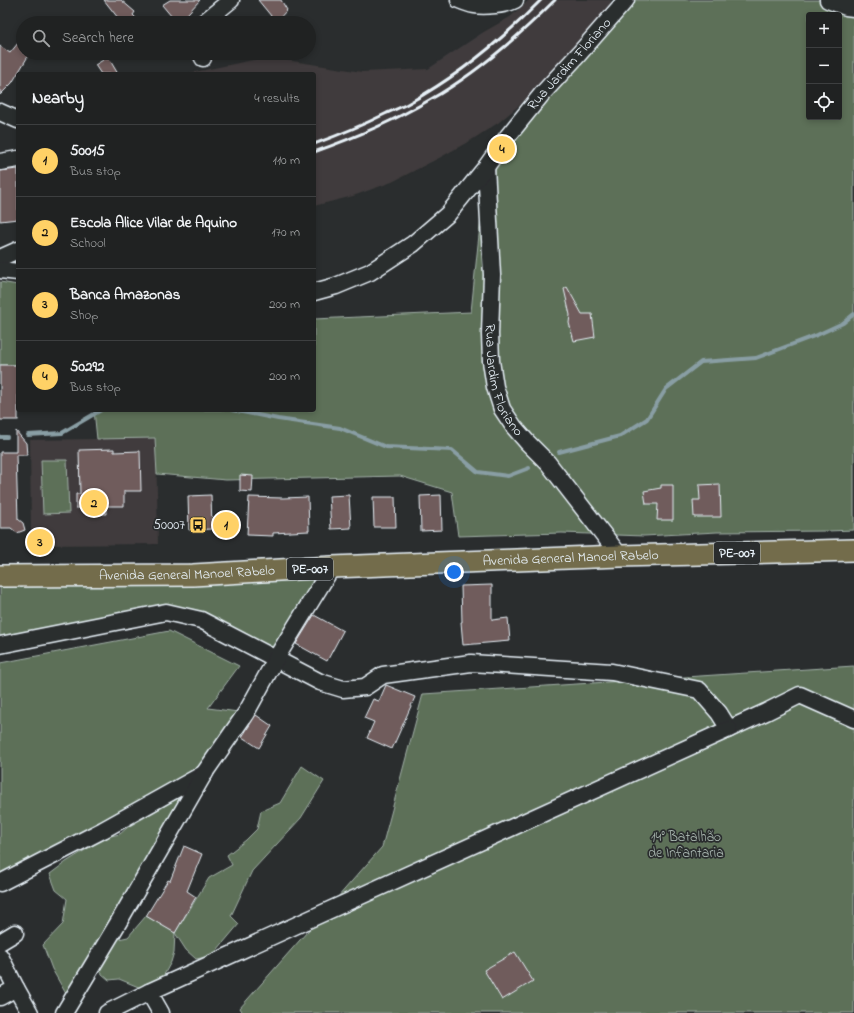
<!DOCTYPE html>
<html lang="en">
<head>
<meta charset="utf-8">
<style>
  body { margin:0; font-family:"Indie Flower",sans-serif; background:#2d2f2f; color:#f1f3f6 }
  .controls { position:absolute; right:12px; top:12px; display:grid; overflow:hidden; border-radius:4px; box-shadow:0 2px 6px #0003 }
  .controls button { width:36px; height:36px; display:grid; place-items:center; padding:0; border:0; border-bottom:1px solid #3d3f40; background:#202222; color:#f1f3f6; font:20px sans-serif }
  .you { position:absolute; left:454px; top:572px; width:14px; height:14px; margin:-10px; border:3px solid #fff; border-radius:50%; background:#1a73e8; box-shadow:0 0 0 6px #1a73e833 }
  .badge { display:grid; place-items:center; width:26px; height:26px; border-radius:50%; background:#ffd166; color:#111; font-size:13px; font-weight:700 }
  .pin { position:absolute; translate:-50% -50%; border:2px solid #fff; box-shadow:0 1px 4px #0006 }
  .list { margin:0; padding:0; list-style:none }
  h2 { display:flex; justify-content:space-between; align-items:center; height:52px; margin:0; padding:0 16px; font-size:17px }
  h2 small { font-size:13px; font-weight:400; color:#a2a4a5 }
  .list li { display:grid; grid-template-columns:26px 1fr auto; gap:12px; align-items:center; box-sizing:border-box; height:72px; padding:0 16px; border-top:1px solid #3d3f40 }
  .list b { display:block; font-size:15px; white-space:nowrap }
  .list p { margin:0; font-size:13px; white-space:nowrap; color:#a2a4a5 }
  .list em { font-size:13px; font-style:normal; color:#a2a4a5 }
  .icon { flex:none; width:22px; height:22px; fill:none; stroke:currentColor; stroke-width:2; stroke-linecap:round; stroke-linejoin:round }
  .map { position:relative; flex:none; width:854px; height:1013px; overflow:hidden }
  .search { position:absolute; background:#202222; box-shadow:0 2px 6px #0003; left:16px; top:16px; width:300px; height:44px; display:flex; align-items:center; gap:10px; box-sizing:border-box; padding:0 14px; border-radius:22px; color:#a2a4a5; font-size:15px }
  .panel { position:absolute; background:#202222; box-shadow:0 2px 6px #0003; left:16px; top:72px; width:300px; height:340px; border-radius:4px }
  .map>svg:first-child { display:block }
  .built { fill:#3f3b3c }
  .green { fill:#5d7059; stroke:#a2b0a8; fill-rule:evenodd }
  .lines { fill:none; stroke-linecap:round; stroke-linejoin:round }
  .stream { stroke:#899ea4; stroke-width:4 }
  .building { fill:#6f5c5c; stroke:#e8f1f8 }
  .minor-casing { stroke:#e8f1f8; stroke-width:19 }
  .major-casing { stroke:#e8f1f8; stroke-width:24 }
  .minor { stroke:#2a2d2e; stroke-width:16 }
  .major { stroke:#736c4b; stroke-width:21 }
  .rail { stroke:#e8f1f8; stroke-width:3 }
  .labels { text-anchor:middle; dominant-baseline:central; stroke-width:3.5; stroke-linejoin:round; paint-order:stroke }
  .shield { fill:#2a2d2e; stroke:#afb6bb; stroke-width:1 }
  .shield-label { font-size:13px; font-weight:bold; fill:#e8f1f8 }
  .street-label { font-size:14px; fill:#e8f1f8; stroke:#2a2d2e }
  .poi-label { font-size:14px; fill:#e8f1f8; stroke:#2a2d2e; text-anchor:end }
  .park-label { font-size:14px; fill:#a9b7b0; stroke:#2a2d2e }
</style>
</head>
<body>
<div class="map">
<svg width="854" height="1013" viewBox="0 0 854 1013">
  <rect width="100%" height="100%" fill="#2a2d2e"/>
  <filter id="ink" filterUnits="userSpaceOnUse"><feTurbulence type="fractalNoise" baseFrequency=".025" numOctaves="2"/><feDisplacementMap in="SourceGraphic" scale="8" xChannelSelector="R" yChannelSelector="G"/><feConvolveMatrix kernelMatrix="1 2 1 2 8 2 1 2 1" color-interpolation-filters="sRGB"/></filter>
  <g filter="url(#ink)">
    <g class="built">
      <polygon points="529,0 611,0 610,5 605,14 521,104 498,123 473,139 441,157 392,182 353,196 314,206 314,74 185,74 267,57 362,72 428,69 482,33 510,17"/>
      <polygon points="156,438 158,544 46,545 46,533 31,533 30,440"/>
    </g>
    <g class="green">
      <path d="M620 0H854V530L827 531 717 532 644 536 562 533 458 536 452 492 400 476 226 480 157 474 155 438 97 439 94 410H314V319L471 312 486 167ZM809 15H839V117H809Z"/>
      <polygon points="0,282 18,285 18,365 0,365"/>
      <polygon points="41,460 67,460 69,513 43,514"/>
      <polygon points="327,577 278,655 166,607 0,639 0,587 200,585 266,582"/>
      <polygon points="169,631 239,666 208,708 246,713 205,772 0,878 0,663"/>
      <polygon points="854,666 854,1013 243,1013 240,1008 382,847 423,694"/>
      <polygon points="302,766 324,781 301,818 252,871 231,916 239,924 212,956 196,959 186,950 175,933 174,952 171,962 159,984 141,988 119,979 109,980 102,974 93,956 69,999 52,969 43,945 63,924 67,899 56,890 50,874 66,862 106,837 120,834 128,827 182,796 114,940 128,937 146,916 175,933 209,878 232,865 227,855 246,840 257,829 261,811 280,803"/>
    </g>
    <g class="lines">
      <g class="stream">
        <polyline points="232,410 278,419 340,428 386,447 452,450 478,472 508,476 529,468"/>
        <polyline points="28,435 62,433 101,410"/>
        <polyline points="0,437 7,437"/>
        <polyline points="559,452 620,436 647,419 666,389 701,362 756,358 817,335 843,323 854,314"/>
      </g>
    </g>
    <g class="building">
      <polygon points="104,0 121,0 135,12 133,15 141,23 122,23"/>
      <polygon points="170,0 200,0 179,23 177,23 162,5"/>
      <polygon points="258,0 281,0 287,10 276,22"/>
      <polygon points="23,37 23,53 30,53 12,83 0,95 0,46 10,53"/>
      <polygon points="108,57 118,74 101,74 95,65"/>
      <polygon points="18,169 18,219 0,221 0,171"/>
      <polygon points="567,287 582,314 592,314 595,337 574,341 569,323 570,315 564,289"/>
      <rect x="0" y="365" width="18" height="55"/>
      <polygon points="16,431 26,443 27,455 16,455 18,519 23,523 25,530 17,533 11,528 0,528 0,452 16,452"/>
      <polygon points="114,449 114,452 140,451 141,491 124,491 124,506 106,506 106,514 93,514 93,508 76,508 76,494 80,494 79,450"/>
      <polygon points="240,475 253,476 252,492 240,491"/>
      <polygon points="720,484 721,517 694,517 693,500 700,500 699,485"/>
      <polygon points="661,485 673,485 673,520 657,520 658,504 646,504 644,491 661,488"/>
      <polygon points="211,495 212,529 189,530 188,496"/>
      <polygon points="349,495 351,528 331,529 329,496"/>
      <polygon points="441,495 442,530 421,531 420,496"/>
      <polygon points="249,497 283,498 308,497 309,531 273,533 273,536 247,535"/>
      <polygon points="373,497 395,497 396,527 374,527"/>
      <polygon points="492,585 492,620 508,618 510,641 463,645 461,622 462,622 461,586"/>
      <polygon points="314,615 343,631 327,661 296,644"/>
      <polygon points="386,685 415,697 392,749 367,738 374,722 364,718 373,699 379,701"/>
      <polygon points="256,715 272,726 259,748 242,737"/>
      <polygon points="184,846 202,854 187,891 196,897 175,933 146,916 168,880 170,881"/>
      <polygon points="515,952 533,981 502,1000 484,970"/>
    </g>
    <g class="lines">
      <defs>
        <g id="minor">
          <path d="M459 0C464 2 469 4 474 5 484 7 506 5 515 0"/>
          <polyline points="828,0 846,7 854,8"/>
          <polyline points="203,23 231,0"/>
          <polyline points="201,53 203,58"/>
          <polyline points="0,112 18,120"/>
          <polyline points="0,162 18,159"/>
          <path id="s1" d="M486 167 492 275 490 334 491 361 495 387 502 409 514 427 527 442 548 463 620 556"/>
          <polyline points="0,258 18,250"/>
          <polyline points="0,270 18,272"/>
          <path id="s2" d="M314 292 336 286 370 272 413 244 448 214 486 167 508 136 542 94 578 55 626 0"/>
          <polyline points="0,645 166,612 201,620 320,682 343,689 365,687 383,675 471,663 612,672 699,690 719,713 729,729 766,712 800,695 854,719"/>
          <polyline points="0,883 103,830 205,773"/>
          <polyline points="0,942 15,933"/>
          <polyline points="0,956 16,988"/>
          <polyline points="149,992 729,729"/>
          <polyline points="0,997 16,988 30,1013"/>
          <polyline points="64,1013 118,923 205,772 246,713 278,655 332,567"/>
          <polyline points="107,1013 149,992 161,1013"/>
        </g>
        <g id="major">
          <path id="s3" d="M0 576 193 575 332 567 620 556 854 550"/>
        </g>
      </defs>
      <use href="#minor" class="minor-casing"/>
      <use href="#major" class="major-casing"/>
      <use href="#minor" class="minor"/>
      <use href="#major" class="major"/>
      <g class="rail">
        <path d="M314 144C339 135 363 125 387 113 394 110 402 107 409 103 456 77 503 39 541 0"/>
        <path d="M314 152C354 138 394 121 431 99 477 73 518 37 555 0"/>
      </g>
    </g>
  </g>
  <defs>
    <symbol id="bus-square" viewBox="-11 -11 22 22"><rect x="-9" y="-9" width="18" height="18" rx="4" fill="#ffd166" stroke="#2a2d2e"/><path d="M-5-6H5V4H4V6H2V4H-2V6H-4V4H-5ZM-3.5-4V0h7V-4ZM-3.5 1.2v1.5H-2V1.2ZM2 1.2v1.5H3.5V1.2Z" fill="#111"/></symbol>
  </defs>
  <g fill-rule="evenodd">
    <use href="#bus-square" x="188" y="515" width="20" height="20"/>
  </g>
  <g class="labels">
    <g class="shield">
      <rect x="714" y="542" width="46" height="22" rx="3"/>
      <rect x="287" y="558" width="46" height="22" rx="3"/>
    </g>
    <g class="shield-label">
      <text x="737" y="553">PE-007</text>
      <text x="310" y="569">PE-007</text>
    </g>
    <g class="street-label">
      <text stroke="none"><textPath href="#s2" startOffset="350">Rua Jardim Floriano</textPath></text>
      <text stroke="none"><textPath href="#s1" startOffset="216">Rua Jardim Floriano</textPath></text>
      <text stroke="none"><textPath href="#s3" startOffset="571">Avenida General Manoel Rabelo</textPath></text>
      <text stroke="none"><textPath href="#s3" startOffset="187">Avenida General Manoel Rabelo</textPath></text>
    </g>
    <g class="poi-label">
      <text x="185" y="525">50007</text>
    </g>
    <g class="park-label">
      <text x="686" y="837">14° Batalhão<tspan x="686" dy="16">de Infantaria</tspan></text>
    </g>
  </g>
</svg>
<div class="controls">
<button>+</button>
<button>−</button>
<button><svg class="icon" aria-label="locate" viewBox="0 0 24 24"><circle cx="12" cy="12" r="6"/><path d="M12 2v4M12 18v4M2 12h4M18 12h4"/></svg></button>
</div>
<div class="you"></div>
<div class="pin badge" style="left:226px;top:525px">1</div>
<div class="pin badge" style="left:94px;top:503px">2</div>
<div class="pin badge" style="left:40px;top:542px">3</div>
<div class="pin badge" style="left:502px;top:149px">4</div>
<div class="search"><svg class="icon" aria-label="search" viewBox="0 0 24 24"><circle cx="10" cy="10" r="6"/><path d="M15 15l6 6"/></svg>Search here</div>
<section class="panel">
<h2>Nearby<small>4 results</small></h2>
<ul class="list">
<li><span class="badge">1</span><div><b>50015</b><p>Bus stop</p></div><em>110 m</em></li>
<li><span class="badge">2</span><div><b>Escola Alice Vilar de Aquino</b><p>School</p></div><em>170 m</em></li>
<li><span class="badge">3</span><div><b>Banca Amazonas</b><p>Shop</p></div><em>200 m</em></li>
<li><span class="badge">4</span><div><b>50292</b><p>Bus stop</p></div><em>200 m</em></li>
</ul>
</section>
</div>
</body>
</html>
